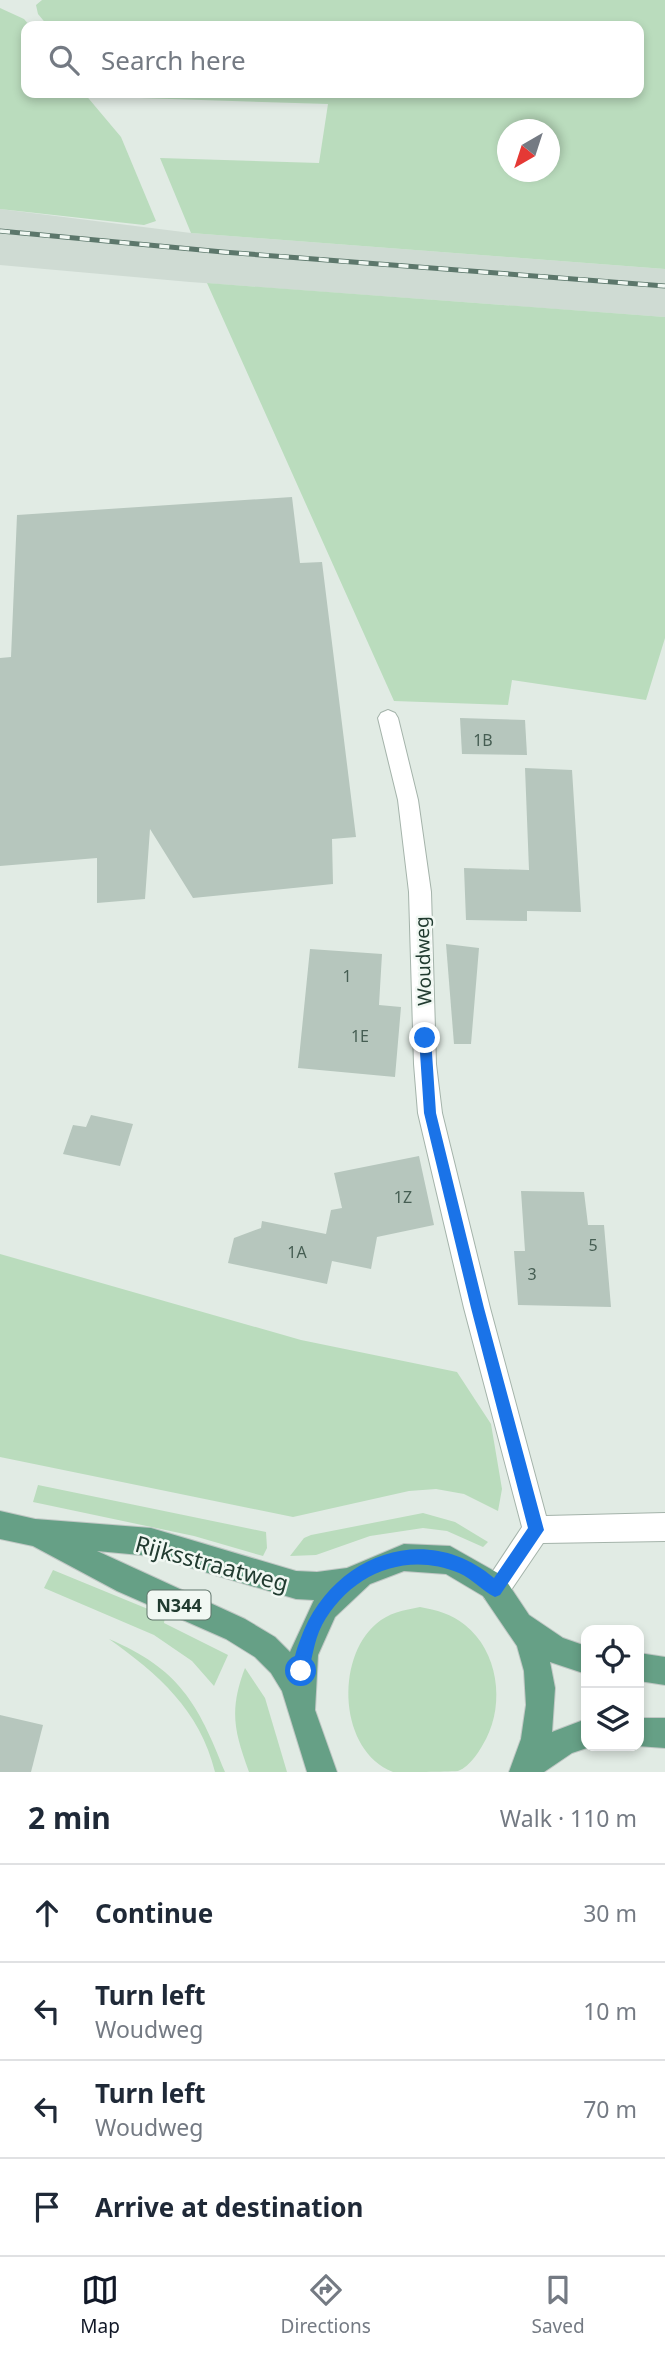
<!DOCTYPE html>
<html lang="en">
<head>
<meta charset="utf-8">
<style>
  body { margin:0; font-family:"Noto Sans",sans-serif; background:#f2f2f3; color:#1f2937 }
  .controls { position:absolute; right:21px; bottom:21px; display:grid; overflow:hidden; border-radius:14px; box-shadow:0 4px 10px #0003 }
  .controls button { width:63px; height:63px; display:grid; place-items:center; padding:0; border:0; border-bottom:2px solid #e0e1e3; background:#fff; color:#1f2937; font:35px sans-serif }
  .compass { position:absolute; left:497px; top:119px; width:63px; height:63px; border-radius:50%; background:#fff; box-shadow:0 4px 10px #0003; rotate:219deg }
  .stop { position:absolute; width:21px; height:21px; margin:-16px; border:5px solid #1a73e8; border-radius:50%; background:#fff }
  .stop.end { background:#1a73e8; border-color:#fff; box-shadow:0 2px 7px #0008 }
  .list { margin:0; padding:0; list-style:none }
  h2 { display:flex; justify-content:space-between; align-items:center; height:91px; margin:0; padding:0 28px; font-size:30px }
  h2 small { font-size:23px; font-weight:400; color:#747a83 }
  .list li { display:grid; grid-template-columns:46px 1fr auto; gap:21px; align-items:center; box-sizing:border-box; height:98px; padding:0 28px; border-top:2px solid #e0e1e3 }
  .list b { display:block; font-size:26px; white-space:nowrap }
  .list p { margin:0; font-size:23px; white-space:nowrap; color:#747a83 }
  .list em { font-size:23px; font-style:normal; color:#747a83 }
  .icon { flex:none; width:38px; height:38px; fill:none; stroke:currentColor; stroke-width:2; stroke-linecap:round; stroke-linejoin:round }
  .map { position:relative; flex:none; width:665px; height:1772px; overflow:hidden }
  .search { position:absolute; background:#fff; box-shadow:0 4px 10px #0003; left:21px; right:21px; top:21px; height:77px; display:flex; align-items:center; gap:18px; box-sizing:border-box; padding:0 24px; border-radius:14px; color:#747a83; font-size:26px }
  .sheet { height:483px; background:#fff }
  nav { display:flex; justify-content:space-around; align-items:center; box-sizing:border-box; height:98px; border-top:2px solid #e0e1e3; background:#fff; font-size:19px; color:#747a83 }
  nav a { display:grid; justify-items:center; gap:4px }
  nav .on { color:#111827 }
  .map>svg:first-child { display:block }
  .built { fill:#cfdbd3 }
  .green { fill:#badcbd; fill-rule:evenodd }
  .building { fill:#b6c6bd }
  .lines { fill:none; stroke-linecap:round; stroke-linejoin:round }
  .minor-casing { stroke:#a4b3aa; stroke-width:2 }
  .primary-casing { stroke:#c1c8c5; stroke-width:2 }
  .minor { fill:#fff; fill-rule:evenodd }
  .primary { fill:#66a086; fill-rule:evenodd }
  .rail-casing { stroke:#5c776b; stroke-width:5 }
  .rail { stroke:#f1f8f3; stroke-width:3.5; stroke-dasharray:10; stroke-linecap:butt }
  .route { fill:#1a73e8 }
  .labels { text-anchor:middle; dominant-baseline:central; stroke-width:5; stroke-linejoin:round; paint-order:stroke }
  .number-label { font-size:16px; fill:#465e53 }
  .shield { fill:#f1f8f3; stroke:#5f746a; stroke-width:2 }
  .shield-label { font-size:18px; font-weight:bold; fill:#213b30 }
  .street-label { font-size:19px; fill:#213b30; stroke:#f1f8f3 }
  .near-street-label { font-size:23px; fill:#213b30; stroke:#f1f8f3 }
</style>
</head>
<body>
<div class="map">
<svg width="665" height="1772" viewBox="0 0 665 1772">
  <rect width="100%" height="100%" fill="#e1ebe4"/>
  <polygon class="built" points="0,209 191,233 665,269 665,317 190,282 0,265"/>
  <g class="green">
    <path d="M42 0H665V269L191 233 160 158 319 163 328 104 108 97 104 93H639V26H48L38 14 36 5ZM508 130H550V172H508Z"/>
    <polygon points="0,8 24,19 30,26 26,26 26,93 84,93 121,137 156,221 144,225 0,209"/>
    <polygon points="207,283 665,317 665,638 646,700 512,680 508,705 394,701"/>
    <polygon points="0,1254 301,1340 457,1372 491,1424 502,1489 498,1511 464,1494 436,1489 409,1491 293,1517 0,1457"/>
    <polygon points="38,1485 266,1532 267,1548 263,1556 194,1536 33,1502"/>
    <polygon points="423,1513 455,1522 488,1542 483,1547 447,1531 423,1528 370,1536 316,1555 290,1556 304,1538 311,1535"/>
    <polygon points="53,1570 165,1616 164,1623 228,1655 214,1686 192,1661 154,1635 44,1588"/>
    <path d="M420 1607C436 1610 452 1614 465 1625 498 1651 505 1703 486 1739 480 1750 471 1766 458 1771 444 1772 409 1772 393 1772 339 1751 335 1659 376 1624 388 1613 404 1610 420 1607Z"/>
    <path d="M109 1639C179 1669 198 1703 225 1772H215C200 1710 158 1674 109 1639Z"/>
    <path d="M245 1668 265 1698 287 1772H249C234 1731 229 1710 245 1668Z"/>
  </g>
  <g class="building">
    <polygon points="292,497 300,563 322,562 356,837 332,839 333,884 193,898 150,829 145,899 97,903 97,858 0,866 0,658 11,657 17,515"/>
    <polygon points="460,718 525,720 527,755 462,754"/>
    <polygon points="525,768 572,770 581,912 527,911 527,921 466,920 464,868 529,870"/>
    <polygon points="446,944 479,948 471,1044 454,1044"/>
    <polygon points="310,949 382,954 379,1005 401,1007 395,1077 298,1068"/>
    <polygon points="91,1115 133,1124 120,1166 63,1154 73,1125 86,1127"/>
    <polygon points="419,1156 434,1225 377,1237 371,1269 332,1261 327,1284 228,1263 234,1238 261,1228 262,1221 326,1234 331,1210 342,1208 334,1173"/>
    <polygon points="521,1191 584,1192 588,1225 604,1225 611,1307 518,1305 514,1251 525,1251"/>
    <polygon points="0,1715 43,1725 31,1772 0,1772"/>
  </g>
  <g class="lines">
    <defs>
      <polygon id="minor" points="388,710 395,713 398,718 418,800 431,892 436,1064 442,1113 490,1308 546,1516 665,1513 665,1541 543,1543 505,1599 495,1603 485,1599 481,1589 522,1527 464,1308 418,1113 414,1064 409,892 398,800 378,718 381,713"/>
      <g id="primary">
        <path d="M0 1511 35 1519 151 1528 296 1571 317 1572 347 1568 404 1544 450 1546 503 1576 529 1615 563 1638 586 1646V1674L550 1662 555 1688 552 1732 586 1719V1746H593L572 1753 544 1772H509L521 1739 526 1705 524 1671 517 1646 483 1596 446 1574 404 1571 370 1584 335 1617 318 1655 315 1710 337 1772H307L282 1691 271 1673 255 1657 226 1639 117 1591 33 1546 0 1539ZM97 1551 151 1556 296 1599 314 1600 290 1652 275 1637 245 1619Z"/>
        <polygon points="639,1653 665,1657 665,1685 639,1681"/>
        <polygon points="639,1718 665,1718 665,1748 637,1746"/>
      </g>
    </defs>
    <use href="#minor" class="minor-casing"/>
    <use href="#primary" class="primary-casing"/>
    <use href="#minor" class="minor"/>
    <use href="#primary" class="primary"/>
    <defs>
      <polyline id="rail" points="0,231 223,252 665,286"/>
    </defs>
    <use href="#rail" class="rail-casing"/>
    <use href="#rail" class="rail"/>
  </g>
  <path class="route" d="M425 1032 431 1038 436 1113 484 1308 544 1530 500 1595 495 1597C482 1591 473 1579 459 1573 405 1550 349 1575 322 1625 313 1642 313 1660 306 1677L301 1679 295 1677C290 1663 299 1643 304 1630 337 1554 427 1521 494 1578L528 1528 471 1308 424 1113 419 1038Z"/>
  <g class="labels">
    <g class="number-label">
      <text x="483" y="740">1B</text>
      <text x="347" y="976">1</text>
      <text x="360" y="1036">1E</text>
      <text x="403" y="1197">1Z</text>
      <text x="593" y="1245">5</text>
      <text x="297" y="1252">1A</text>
      <text x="532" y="1274">3</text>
    </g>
    <rect class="shield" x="147.5" y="1590.5" width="63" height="29" rx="5"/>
    <g class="shield-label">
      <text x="179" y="1605">N344</text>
    </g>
    <g class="street-label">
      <text transform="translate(423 961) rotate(-92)">Woudweg</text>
    </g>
    <g class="near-street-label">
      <text transform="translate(212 1563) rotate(15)">Rijksstraatweg</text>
    </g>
  </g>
</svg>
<div class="controls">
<button><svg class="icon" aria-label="locate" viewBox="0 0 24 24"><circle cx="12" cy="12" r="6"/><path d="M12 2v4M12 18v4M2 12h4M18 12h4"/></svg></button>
<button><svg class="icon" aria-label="layers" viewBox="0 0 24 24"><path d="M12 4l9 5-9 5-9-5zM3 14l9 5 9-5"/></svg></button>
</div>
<svg class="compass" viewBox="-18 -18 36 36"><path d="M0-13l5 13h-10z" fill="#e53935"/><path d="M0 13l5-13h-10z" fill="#747a83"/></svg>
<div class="stop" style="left:301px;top:1671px"></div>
<div class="stop end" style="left:425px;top:1038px"></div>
<div class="search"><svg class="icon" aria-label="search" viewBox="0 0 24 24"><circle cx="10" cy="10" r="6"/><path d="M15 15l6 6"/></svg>Search here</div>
</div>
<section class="sheet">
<h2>2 min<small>Walk · 110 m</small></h2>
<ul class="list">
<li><svg class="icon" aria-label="ahead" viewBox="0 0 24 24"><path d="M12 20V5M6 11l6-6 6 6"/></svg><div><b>Continue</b></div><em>30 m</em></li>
<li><svg class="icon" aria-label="left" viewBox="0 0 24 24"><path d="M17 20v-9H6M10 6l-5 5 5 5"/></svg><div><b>Turn left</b><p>Woudweg</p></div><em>10 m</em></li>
<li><svg class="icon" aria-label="left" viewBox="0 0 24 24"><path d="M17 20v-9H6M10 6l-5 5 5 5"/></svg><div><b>Turn left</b><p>Woudweg</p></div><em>70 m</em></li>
<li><svg class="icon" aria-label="arrive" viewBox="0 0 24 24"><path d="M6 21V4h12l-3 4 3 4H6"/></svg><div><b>Arrive at destination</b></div></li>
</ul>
</section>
<nav>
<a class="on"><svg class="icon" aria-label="map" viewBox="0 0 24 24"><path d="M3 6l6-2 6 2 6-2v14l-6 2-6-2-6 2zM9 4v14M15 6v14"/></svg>Map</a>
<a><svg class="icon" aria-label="directions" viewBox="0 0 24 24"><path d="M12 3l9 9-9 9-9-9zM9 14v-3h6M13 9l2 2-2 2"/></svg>Directions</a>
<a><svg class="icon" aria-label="saved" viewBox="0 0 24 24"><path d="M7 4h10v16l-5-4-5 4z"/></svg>Saved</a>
</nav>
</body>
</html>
